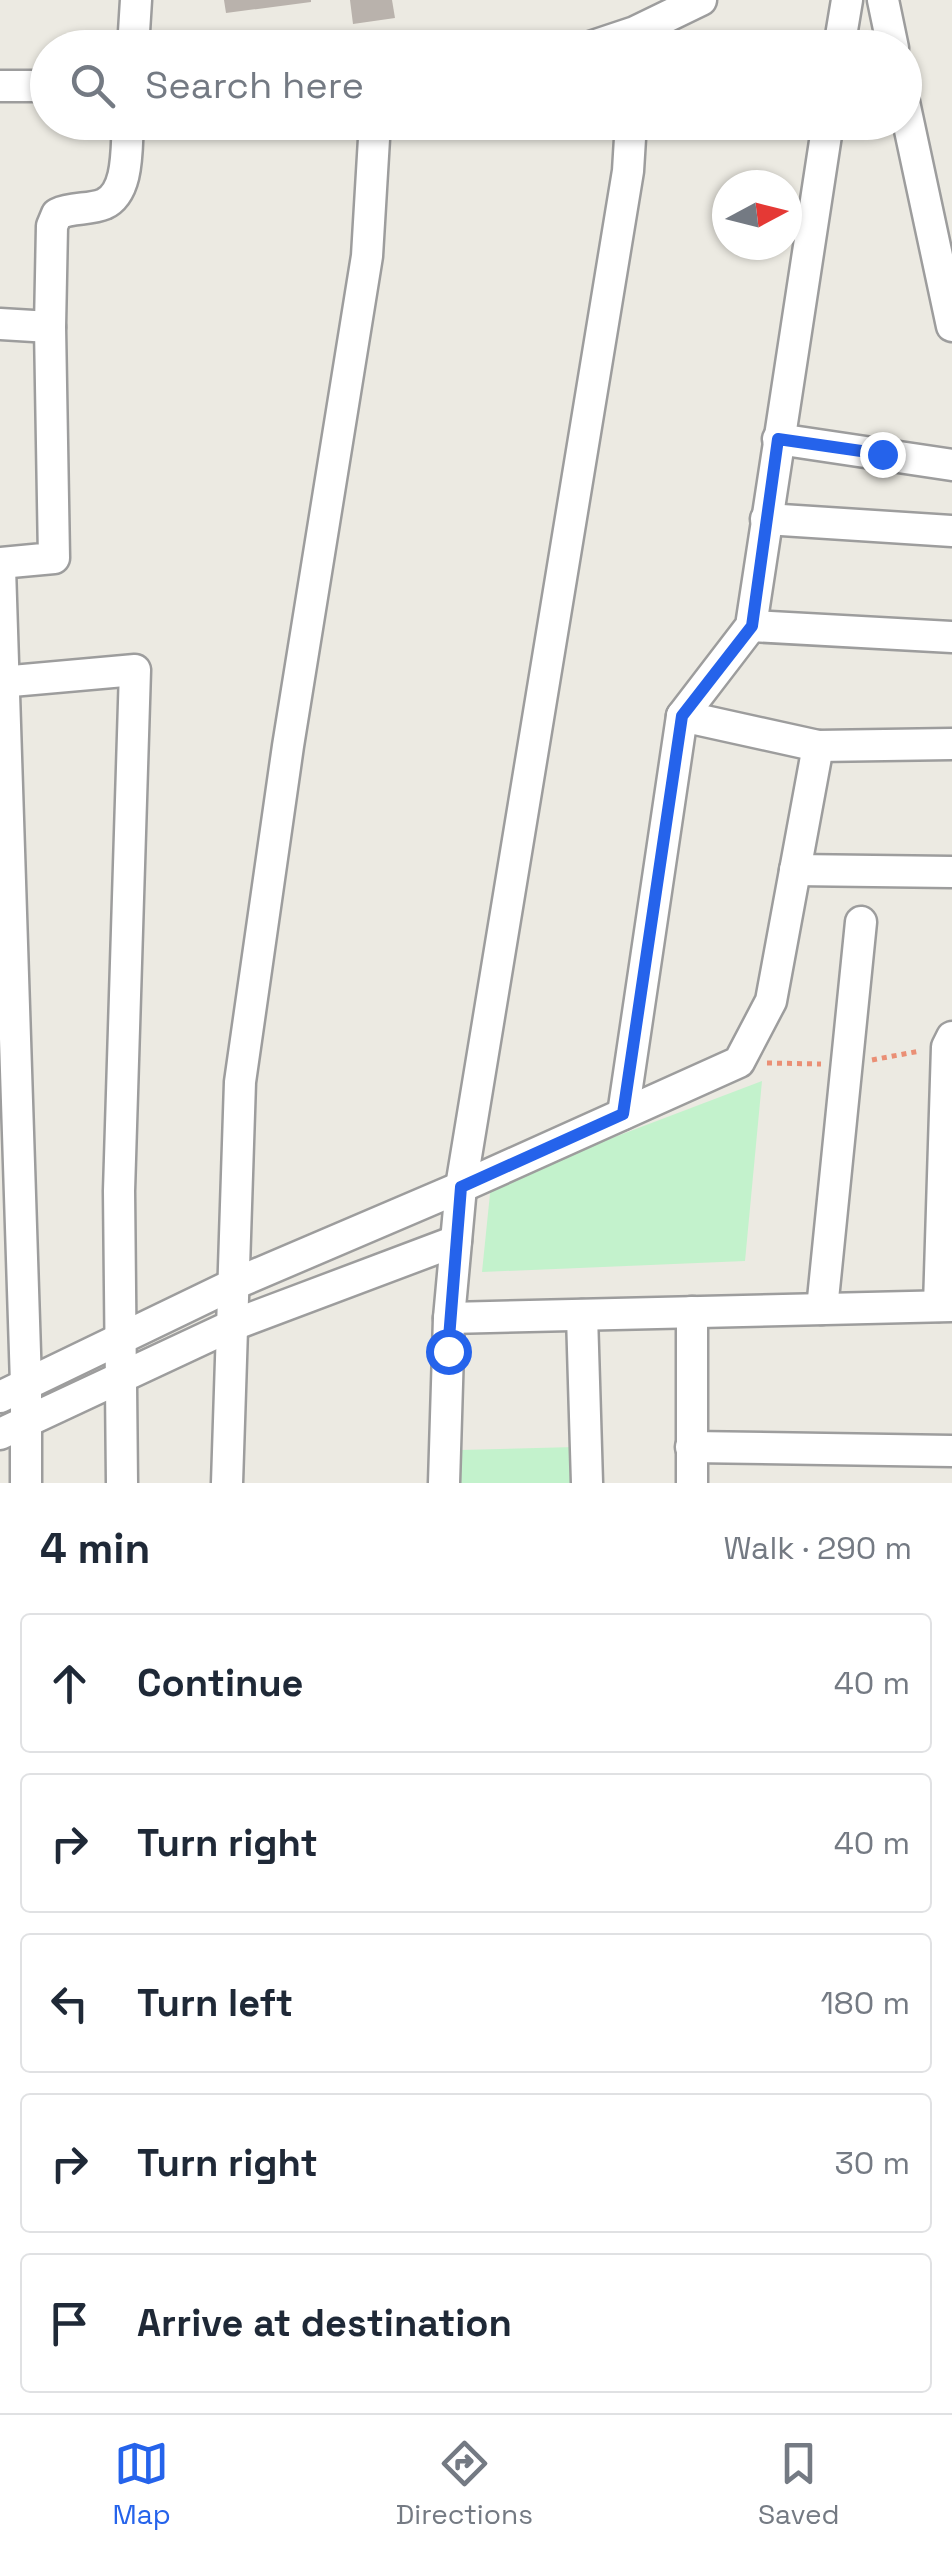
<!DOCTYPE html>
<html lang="en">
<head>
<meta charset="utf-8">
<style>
  body { margin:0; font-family:"Space Grotesk",sans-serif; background:#f2f2f3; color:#1f2937 }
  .compass { position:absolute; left:712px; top:170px; width:90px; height:90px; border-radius:50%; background:#fff; box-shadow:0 2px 8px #0004; rotate:83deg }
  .stop { position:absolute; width:30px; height:30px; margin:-22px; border:8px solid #2563eb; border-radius:50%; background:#fff }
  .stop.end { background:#2563eb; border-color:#fff; box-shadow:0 2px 10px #0008 }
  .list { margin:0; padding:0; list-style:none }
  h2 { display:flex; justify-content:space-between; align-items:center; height:130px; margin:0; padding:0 40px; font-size:42px }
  h2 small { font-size:32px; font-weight:400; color:#747a83 }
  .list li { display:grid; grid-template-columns:65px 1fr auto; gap:30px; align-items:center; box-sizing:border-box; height:140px; margin:0 20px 20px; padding:0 20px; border:2px solid #e0e1e3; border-radius:10px }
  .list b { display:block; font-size:38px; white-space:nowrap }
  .list em { font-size:32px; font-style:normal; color:#747a83 }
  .icon { flex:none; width:55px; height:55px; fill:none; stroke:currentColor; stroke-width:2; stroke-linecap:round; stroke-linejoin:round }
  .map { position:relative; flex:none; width:952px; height:1483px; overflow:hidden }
  .search { position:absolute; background:#fff; box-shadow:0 2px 8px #0004; left:30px; right:30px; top:30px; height:110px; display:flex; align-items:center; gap:25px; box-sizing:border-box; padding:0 35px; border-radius:55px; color:#747a83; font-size:38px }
  .sheet { height:930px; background:#fff }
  nav { display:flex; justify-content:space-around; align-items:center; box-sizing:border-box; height:140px; border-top:2px solid #e0e1e3; background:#fff; font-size:28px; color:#747a83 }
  nav a { display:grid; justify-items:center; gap:5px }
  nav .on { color:#2563eb }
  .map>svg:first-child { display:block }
  .park { fill:#c3f2cc }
  .building { fill:#b9b2ac }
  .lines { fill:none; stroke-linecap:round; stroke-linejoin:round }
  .street-casing { stroke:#9d9d9d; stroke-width:35 }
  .path { stroke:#ea8f75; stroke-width:5; stroke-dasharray:5 5; stroke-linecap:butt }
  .street { stroke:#fff; stroke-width:30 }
  .route { stroke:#2563eb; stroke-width:12 }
</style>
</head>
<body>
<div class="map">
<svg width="952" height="1483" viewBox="0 0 952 1483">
  <rect width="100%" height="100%" fill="#eceae2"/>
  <g class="park">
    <polygon points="762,1081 745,1261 482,1272 491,1184"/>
    <polygon points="575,1447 576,1483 460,1483 460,1450"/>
  </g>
  <g class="building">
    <polygon points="224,0 311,0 311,2 226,13"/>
    <polygon points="350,0 392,0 395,18 353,24"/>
  </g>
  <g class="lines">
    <defs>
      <g id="street">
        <polyline points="883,0 893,48"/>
        <polyline points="133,48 136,0"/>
        <polyline points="587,48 635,32 701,0"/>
        <polyline points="839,48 847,0"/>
        <polyline points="0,86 48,86"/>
        <polyline points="904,102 952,326"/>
        <polyline points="0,324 50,327"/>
        <polyline points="778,439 952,465"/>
        <polyline points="766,519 952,531"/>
        <path d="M0 563 54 558 50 327 52 226 57 214C72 207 90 210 104 204 130 192 126 146 128 122"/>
        <polyline points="0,568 26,1384 26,1483"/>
        <polyline points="751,626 952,637"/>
        <polyline points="0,682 135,670 119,1191 122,1483"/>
        <polyline points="682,716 818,746 952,744"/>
        <polyline points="795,870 952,872"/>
        <polyline points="623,1114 682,716 751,626 828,122"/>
        <polyline points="939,1306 947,1047 952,1037"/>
        <polyline points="822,1309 861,922"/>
        <polyline points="582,1315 587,1483"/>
        <polyline points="449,1318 952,1306"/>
        <polyline points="0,1397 234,1284 461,1187 739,1062 771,1001 818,746"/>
        <polyline points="0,1434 233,1325 456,1241"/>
        <polyline points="691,1447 952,1451"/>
        <polyline points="227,1483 240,1082 288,746 367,256 375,122"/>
        <polyline points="444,1483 449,1318 461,1187 628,171 631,122"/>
        <polyline points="692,1483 692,1312"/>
      </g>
    </defs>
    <use href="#street" class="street-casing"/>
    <g class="path">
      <polyline points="872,1060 920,1051"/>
      <polyline points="767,1063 821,1064"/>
    </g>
    <use href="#street" class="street"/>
  </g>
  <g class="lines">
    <polyline class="route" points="448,1351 461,1187 623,1114 682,716 752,626 778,439 882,454"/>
  </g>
</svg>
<svg class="compass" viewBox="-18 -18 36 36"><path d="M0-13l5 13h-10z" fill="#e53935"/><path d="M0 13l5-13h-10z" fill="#747a83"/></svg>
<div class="stop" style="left:448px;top:1351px"></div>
<div class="stop end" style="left:882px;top:454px"></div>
<div class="search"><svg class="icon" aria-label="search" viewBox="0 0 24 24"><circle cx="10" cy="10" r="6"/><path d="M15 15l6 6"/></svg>Search here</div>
</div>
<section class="sheet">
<h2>4 min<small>Walk · 290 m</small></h2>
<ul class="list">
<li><svg class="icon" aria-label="ahead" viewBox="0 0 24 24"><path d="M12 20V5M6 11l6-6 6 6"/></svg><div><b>Continue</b></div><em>40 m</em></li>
<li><svg class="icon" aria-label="right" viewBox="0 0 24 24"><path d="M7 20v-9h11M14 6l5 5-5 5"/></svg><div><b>Turn right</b></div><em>40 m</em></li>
<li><svg class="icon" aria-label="left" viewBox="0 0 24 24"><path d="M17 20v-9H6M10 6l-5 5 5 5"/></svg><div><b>Turn left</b></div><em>180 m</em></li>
<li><svg class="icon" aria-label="right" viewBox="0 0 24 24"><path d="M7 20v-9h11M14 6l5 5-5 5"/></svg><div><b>Turn right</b></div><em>30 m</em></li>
<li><svg class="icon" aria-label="arrive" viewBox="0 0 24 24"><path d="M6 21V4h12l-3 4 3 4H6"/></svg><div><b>Arrive at destination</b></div></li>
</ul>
</section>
<nav>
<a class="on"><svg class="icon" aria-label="map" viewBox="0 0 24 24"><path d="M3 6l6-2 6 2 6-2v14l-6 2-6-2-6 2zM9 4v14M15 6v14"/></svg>Map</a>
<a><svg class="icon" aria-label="directions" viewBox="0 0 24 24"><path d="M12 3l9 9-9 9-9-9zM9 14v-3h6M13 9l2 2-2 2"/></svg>Directions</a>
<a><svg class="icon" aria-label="saved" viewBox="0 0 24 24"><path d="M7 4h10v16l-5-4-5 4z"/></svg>Saved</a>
</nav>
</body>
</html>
